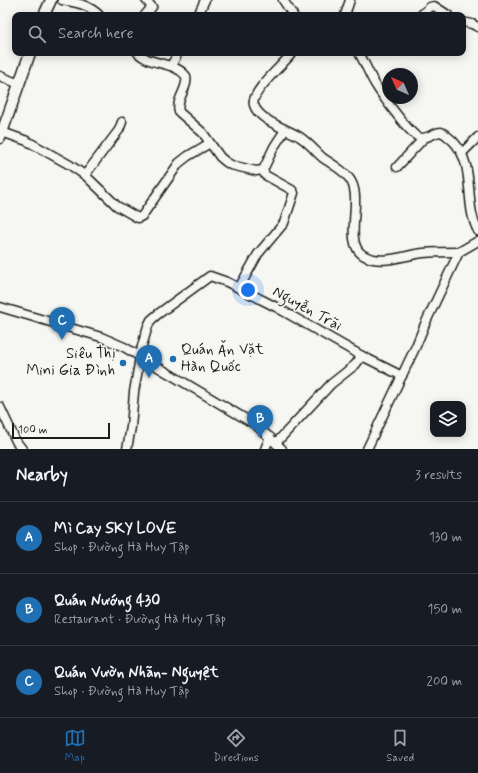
<!DOCTYPE html>
<html lang="en">
<head>
<meta charset="utf-8">
<style>
  body { margin:0; font-family:Mynerve,sans-serif; background:#20242c; color:#f1f3f6 }
  .controls { position:absolute; right:12px; bottom:12px; display:grid; overflow:hidden; border-radius:8px; box-shadow:0 2px 10px #0003 }
  .controls button { width:36px; height:36px; display:grid; place-items:center; padding:0; border:0; border-bottom:1px solid #363941; background:#171b24; color:#f1f3f6; font:20px sans-serif }
  .compass { position:absolute; left:382px; top:68px; width:36px; height:36px; border-radius:50%; background:#171b24; box-shadow:0 2px 10px #0003; rotate:315deg }
  .scale { position:absolute; left:12px; bottom:10px; width:98px; box-sizing:border-box; padding-left:4px; border:2px solid #1c1c1c; border-top:0; font-size:11px; line-height:14px; white-space:nowrap; color:#1c1c1c; -webkit-text-stroke:3px #f6f6f2; paint-order:stroke }
  .you { position:absolute; left:248px; top:290px; width:14px; height:14px; margin:-10px; border:3px solid #fff; border-radius:50%; background:#1a73e8; box-shadow:0 0 0 6px #1a73e833 }
  .badge { display:grid; place-items:center; width:26px; height:26px; border-radius:50%; background:#1f6fb2; color:#fff; font-size:13px; font-weight:700 }
  .pin { position:absolute; translate:-50% -33px; filter:drop-shadow(0 1px 2px #0008) }
  .pin::after { content:''; position:absolute; top:21px; width:14px; height:12px; background:inherit; clip-path:polygon(0 0,100% 0,50% 100%) }
  .list { margin:0; padding:0; list-style:none }
  h2 { display:flex; justify-content:space-between; align-items:center; height:52px; margin:0; padding:0 16px; font-size:17px }
  h2 small { font-size:13px; font-weight:400; color:#9ea1a6 }
  .list li { display:grid; grid-template-columns:26px 1fr auto; gap:12px; align-items:center; box-sizing:border-box; height:72px; padding:0 16px; border-top:1px solid #363941 }
  .list b { display:block; font-size:15px; white-space:nowrap }
  .list p { margin:0; font-size:13px; white-space:nowrap; color:#9ea1a6 }
  .list em { font-size:13px; font-style:normal; color:#9ea1a6 }
  .icon { flex:none; width:22px; height:22px; fill:none; stroke:currentColor; stroke-width:2; stroke-linecap:round; stroke-linejoin:round }
  .map { position:relative; flex:none; width:478px; height:449px; overflow:hidden }
  .search { position:absolute; background:#171b24; box-shadow:0 2px 10px #0003; left:12px; right:12px; top:12px; height:44px; display:flex; align-items:center; gap:10px; box-sizing:border-box; padding:0 14px; border-radius:8px; color:#9ea1a6; font-size:15px }
  .sheet { height:268px; background:#171b24 }
  nav { display:flex; justify-content:space-around; align-items:center; box-sizing:border-box; height:56px; border-top:1px solid #363941; background:#171b24; font-size:11px; color:#9ea1a6 }
  nav a { display:grid; justify-items:center; gap:2px }
  nav .on { color:#1f6fb2 }
  .map>svg:first-child { display:block }
  .lines { fill:none; stroke-linecap:round; stroke-linejoin:round }
  .minor-casing { stroke:#1c1c1c; stroke-width:11 }
  .major-casing { stroke:#1c1c1c; stroke-width:13 }
  .minor { stroke:#f6f6f2; stroke-width:8 }
  .major { stroke:#f6f6f2; stroke-width:10 }
  .poi-dot { fill:#1f6fb2; stroke:#f6f6f2; stroke-width:1.5 }
  .labels { text-anchor:middle; dominant-baseline:central; stroke-width:3; stroke-linejoin:round; paint-order:stroke }
  .street-label { font-size:15px; fill:#1c1c1c; stroke:#f6f6f2 }
  .poi-label { font-size:15px; fill:#1c1c1c; stroke:#f6f6f2; text-anchor:start }
</style>
</head>
<body>
<div class="map">
<svg width="478" height="449" viewBox="0 0 478 449">
  <rect width="100%" height="100%" fill="#f6f6f2"/>
  <filter id="ink" filterUnits="userSpaceOnUse"><feTurbulence type="fractalNoise" baseFrequency=".025" numOctaves="2"/><feDisplacementMap in="SourceGraphic" scale="8" xChannelSelector="R" yChannelSelector="G"/><feConvolveMatrix kernelMatrix="1 2 1 2 8 2 1 2 1" color-interpolation-filters="sRGB"/></filter>
  <g filter="url(#ink)">
    <g class="lines">
      <defs>
        <g id="minor">
          <path d="M62 0C76 3 88 4 99 15"/>
          <polyline points="283,0 293,15"/>
          <polyline points="145,15 152,7 146,0"/>
          <polyline points="198,15 205,0"/>
          <polyline points="345,15 350,0"/>
          <polyline points="421,15 430,7 434,6 448,15"/>
          <polyline points="463,22 472,24 478,27"/>
          <path d="M138 53C151 66 174 61 186 76 189 88 175 99 179 112L203 133 220 157 226 162 231 165 256 171 263 170 274 147 285 130"/>
          <path d="M292 53C285 63 249 93 254 105 259 121 288 129 300 137 309 143 315 151 323 158 332 164 342 169 349 178 365 197 342 242 363 255 381 266 404 255 423 253 435 252 447 252 459 252"/>
          <path d="M359 53C365 63 369 74 375 84 381 94 410 135 420 138 428 139 434 132 441 132 446 134 449 138 453 141 477 166 463 203 478 231"/>
          <polyline points="171,66 178,53"/>
          <polyline points="0,76 19,84"/>
          <polyline points="2,132 27,141 70,165 86,176 117,206 138,218 142,216 179,163 188,156 210,143"/>
          <polyline points="462,153 478,137"/>
          <polyline points="397,167 424,138"/>
          <polyline points="85,175 119,130 122,122"/>
          <polyline points="239,288 258,254 284,223 294,193 292,190 265,175 263,170"/>
          <polyline points="0,307 101,337 124,347 256,425 282,449"/>
          <polyline points="0,407 16,441 22,449"/>
          <polyline points="276,443 331,384 355,365 362,356"/>
          <polyline points="127,449 131,427 134,392 142,346 148,326 151,320 158,314 210,276 227,282 276,307 362,356 402,376"/>
          <polyline points="265,449 270,437"/>
          <polyline points="367,449 416,346 425,324 459,252 478,241"/>
        </g>
        <g id="major">
          <polyline points="44,15 51,0"/>
          <polyline points="0,138 30,53"/>
        </g>
      </defs>
      <use href="#minor" class="minor-casing"/>
      <use href="#major" class="major-casing"/>
      <use href="#minor" class="minor"/>
      <use href="#major" class="major"/>
    </g>
  </g>
  <g class="poi-dot">
    <circle cx="173" cy="359" r="4"/>
    <circle cx="123" cy="363" r="4"/>
  </g>
  <g class="labels">
    <g class="street-label">
      <text transform="translate(307 309) rotate(29)">Nguyễn Trãi</text>
    </g>
    <g class="poi-label">
      <text x="181" y="350">Quán Ăn Vặt<tspan x="181" dy="17">Hàn Quốc</tspan></text>
      <text x="115" y="354" text-anchor="end">Siêu Thị<tspan x="115" dy="17">Mini Gia Đình</tspan></text>
    </g>
  </g>
</svg>
<div class="controls">
<button><svg class="icon" aria-label="layers" viewBox="0 0 24 24"><path d="M12 4l9 5-9 5-9-5zM3 14l9 5 9-5"/></svg></button>
</div>
<svg class="compass" viewBox="-18 -18 36 36"><path d="M0-13l5 13h-10z" fill="#e53935"/><path d="M0 13l5-13h-10z" fill="#9ea1a6"/></svg>
<div class="scale">100 m</div>
<div class="you"></div>
<div class="pin badge" style="left:149px;top:378px">A</div>
<div class="pin badge" style="left:260px;top:438px">B</div>
<div class="pin badge" style="left:62px;top:340px">C</div>
<div class="search"><svg class="icon" aria-label="search" viewBox="0 0 24 24"><circle cx="10" cy="10" r="6"/><path d="M15 15l6 6"/></svg>Search here</div>
</div>
<section class="sheet">
<h2>Nearby<small>3 results</small></h2>
<ul class="list">
<li><span class="badge">A</span><div><b>Mì Cay SKY LOVE</b><p>Shop · Đường Hà Huy Tập</p></div><em>130 m</em></li>
<li><span class="badge">B</span><div><b>Quán Nướng 430</b><p>Restaurant · Đường Hà Huy Tập</p></div><em>150 m</em></li>
<li><span class="badge">C</span><div><b>Quán Vườn Nhãn- Nguyệt</b><p>Shop · Đường Hà Huy Tập</p></div><em>200 m</em></li>
</ul>
</section>
<nav>
<a class="on"><svg class="icon" aria-label="map" viewBox="0 0 24 24"><path d="M3 6l6-2 6 2 6-2v14l-6 2-6-2-6 2zM9 4v14M15 6v14"/></svg>Map</a>
<a><svg class="icon" aria-label="directions" viewBox="0 0 24 24"><path d="M12 3l9 9-9 9-9-9zM9 14v-3h6M13 9l2 2-2 2"/></svg>Directions</a>
<a><svg class="icon" aria-label="saved" viewBox="0 0 24 24"><path d="M7 4h10v16l-5-4-5 4z"/></svg>Saved</a>
</nav>
</body>
</html>
